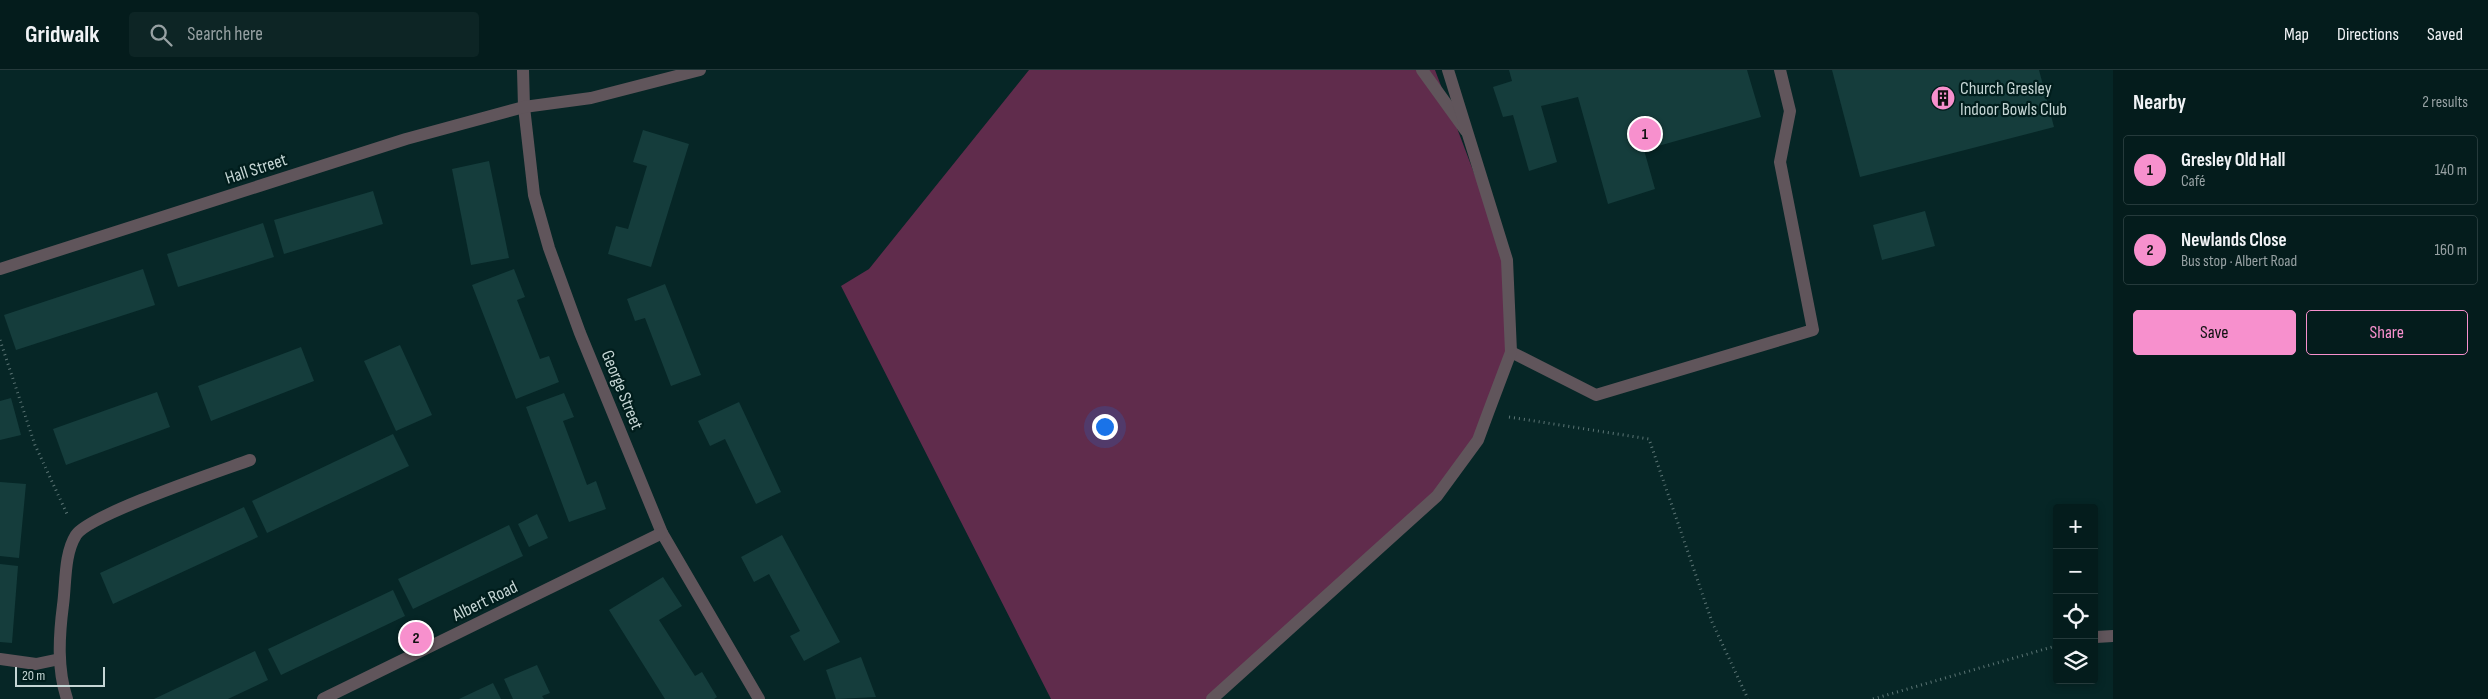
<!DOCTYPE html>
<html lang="en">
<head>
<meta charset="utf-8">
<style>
  body { margin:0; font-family:"Sofia Sans Condensed",sans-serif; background:#0d2525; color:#f1f3f6 }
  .controls { position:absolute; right:15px; bottom:15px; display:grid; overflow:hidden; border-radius:5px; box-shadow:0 2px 8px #0003 }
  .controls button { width:45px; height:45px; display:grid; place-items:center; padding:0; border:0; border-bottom:1px solid #253a3b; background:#041c1c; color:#f1f3f6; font:25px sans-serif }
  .scale { position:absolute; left:15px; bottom:12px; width:90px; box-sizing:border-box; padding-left:5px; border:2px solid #c5d6d5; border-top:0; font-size:14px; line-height:18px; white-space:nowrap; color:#c5d6d5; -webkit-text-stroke:4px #001d1c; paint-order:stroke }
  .you { position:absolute; left:1104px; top:356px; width:18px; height:18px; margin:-12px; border:4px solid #fff; border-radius:50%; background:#1a73e8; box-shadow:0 0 0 8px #1a73e833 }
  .badge { display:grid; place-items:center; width:32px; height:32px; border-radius:50%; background:#f790cd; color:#111; font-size:16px; font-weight:700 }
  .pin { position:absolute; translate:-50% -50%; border:2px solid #fff; box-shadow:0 1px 5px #0006 }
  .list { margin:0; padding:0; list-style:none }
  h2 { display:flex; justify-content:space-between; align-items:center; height:65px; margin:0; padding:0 20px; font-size:21px }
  h2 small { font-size:16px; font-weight:400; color:#97a1a3 }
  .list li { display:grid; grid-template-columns:32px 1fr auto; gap:15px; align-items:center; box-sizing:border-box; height:70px; margin:0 10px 10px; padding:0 10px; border:1px solid #253a3b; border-radius:5px }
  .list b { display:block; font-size:19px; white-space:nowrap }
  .list p { margin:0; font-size:16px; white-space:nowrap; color:#97a1a3 }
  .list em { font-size:16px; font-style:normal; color:#97a1a3 }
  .actions { display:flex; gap:10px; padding:15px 20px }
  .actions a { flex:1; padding:11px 0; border:1px solid #f790cd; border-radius:5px; text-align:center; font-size:18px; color:#f790cd }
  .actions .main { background:#f790cd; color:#111 }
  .icon { flex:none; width:28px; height:28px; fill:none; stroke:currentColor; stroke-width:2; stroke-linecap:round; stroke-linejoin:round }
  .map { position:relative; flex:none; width:2113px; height:629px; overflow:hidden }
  header { display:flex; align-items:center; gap:30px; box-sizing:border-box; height:70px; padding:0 25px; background:#041c1c; border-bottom:1px solid #253a3b }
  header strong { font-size:24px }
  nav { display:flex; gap:28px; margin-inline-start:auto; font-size:18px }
  .search { width:350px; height:45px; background:#0d2525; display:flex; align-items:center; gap:12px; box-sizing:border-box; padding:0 18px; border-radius:5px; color:#97a1a3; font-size:19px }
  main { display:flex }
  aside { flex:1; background:#041c1c }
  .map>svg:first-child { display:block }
  .green { fill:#602c4c }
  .building { fill:#153d3c }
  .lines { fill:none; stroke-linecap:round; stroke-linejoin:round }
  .path { stroke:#5b7474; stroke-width:3; stroke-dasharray:1 4; stroke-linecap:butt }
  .service { stroke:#60555b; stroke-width:12 }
  .minor { stroke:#60555b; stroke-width:12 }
  .labels { text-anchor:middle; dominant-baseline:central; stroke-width:4.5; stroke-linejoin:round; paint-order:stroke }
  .poi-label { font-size:18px; fill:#c5d6d5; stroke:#001d1c; text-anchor:start }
  .street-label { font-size:18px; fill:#c5d6d5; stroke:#001d1c }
</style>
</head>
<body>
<header>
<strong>Gridwalk</strong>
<div class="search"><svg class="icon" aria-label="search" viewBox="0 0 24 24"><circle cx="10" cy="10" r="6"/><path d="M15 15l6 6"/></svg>Search here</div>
<nav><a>Map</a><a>Directions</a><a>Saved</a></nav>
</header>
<main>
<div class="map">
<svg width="2113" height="629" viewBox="0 0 2113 629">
  <rect width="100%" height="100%" fill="#062626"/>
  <polygon class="green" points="1029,0 1435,0 1507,190 1511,282 1478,370 1437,426 1212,629 1051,629 841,216 869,199"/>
  <g class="building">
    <polygon points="1509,0 1747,0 1761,47 1644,80 1655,119 1608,134 1578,27 1541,36 1557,92 1529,101 1513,45 1503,47 1493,17 1512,11"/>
    <polygon points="1832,0 2039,0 2054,57 1860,107"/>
    <polygon points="643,60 689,74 651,197 608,184 616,156 628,159 647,96 633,92"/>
    <polygon points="489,91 509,188 471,195 452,99"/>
    <polygon points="373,121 383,154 284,184 274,150"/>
    <polygon points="1925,141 1935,176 1882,190 1873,155"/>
    <polygon points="263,153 274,187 178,217 167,184"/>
    <polygon points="143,199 155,235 16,280 4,245"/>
    <polygon points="514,199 525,227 517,230 540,289 549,286 559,312 516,329 472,215"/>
    <polygon points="665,214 701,305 671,316 645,248 635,251 627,229"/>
    <polygon points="400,275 432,345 396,361 364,291"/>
    <polygon points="301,277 314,311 211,351 198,316"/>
    <polygon points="157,322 170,357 66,395 53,359"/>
    <polygon points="564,323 574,347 563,351 587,415 596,411 606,439 569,452 526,337"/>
    <polygon points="11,328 21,365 0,370 0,331"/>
    <polygon points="739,332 781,422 756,434 725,369 710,376 698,351"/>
    <polygon points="393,364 409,396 267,463 252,431"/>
    <polygon points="0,412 26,414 19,488 0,486"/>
    <polygon points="244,437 258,467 113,534 100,503"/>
    <polygon points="537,444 548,468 529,477 518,454"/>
    <polygon points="509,455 523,486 413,539 398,509"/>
    <polygon points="782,465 840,572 804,591 790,566 800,561 769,504 754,512 741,487"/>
    <polygon points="0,494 18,496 12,573 0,572"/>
    <polygon points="663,507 682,536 659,550 695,606 702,602 717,627 714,629 665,629 609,540"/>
    <polygon points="393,520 405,546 281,605 268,579"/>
    <polygon points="255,581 268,610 228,629 154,629"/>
    <polygon points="861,587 876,627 836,629 826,600"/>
    <polygon points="537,595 550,623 542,626 544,629 513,629 504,609"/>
    <polygon points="493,613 501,629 459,629"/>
  </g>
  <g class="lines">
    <g class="path">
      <polyline points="0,270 35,375 67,444"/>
      <polyline points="1509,347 1649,369 1712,552 1748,629"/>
      <polyline points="1873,629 2052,577 2057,578"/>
    </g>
    <g class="service">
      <polyline points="1422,0 1466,61"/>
      <polyline points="2096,567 2113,566"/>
      <polyline points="0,589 36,594 60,589"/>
    </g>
    <g class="minor">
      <polyline points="523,0 524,37 534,125 549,178 580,263 662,463 759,629"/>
      <polyline points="0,199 406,69 524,37 591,28 700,0"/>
      <polyline points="1511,282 1596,325 1813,260 1780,92 1790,41 1780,0"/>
      <path d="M67 629C57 599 59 566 63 535 66 513 64 484 76 465 90 444 220 401 250 390"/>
      <polyline points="323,629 662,463"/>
      <polyline points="1212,629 1437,426 1478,370 1488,343 1511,282 1507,190 1448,0"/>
    </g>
  </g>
  <defs>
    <symbol id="building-disc" viewBox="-11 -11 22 22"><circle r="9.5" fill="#f790cd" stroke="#001d1c"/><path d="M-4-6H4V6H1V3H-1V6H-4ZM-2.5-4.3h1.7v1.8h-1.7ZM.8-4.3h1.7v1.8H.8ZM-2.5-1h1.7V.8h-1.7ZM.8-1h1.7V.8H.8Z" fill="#111"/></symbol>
  </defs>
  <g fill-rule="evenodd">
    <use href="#building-disc" x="1929" y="14" width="28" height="28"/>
  </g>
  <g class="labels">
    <g class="poi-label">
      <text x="1960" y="18">Church Gresley<tspan x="1960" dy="21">Indoor Bowls Club</tspan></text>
    </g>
    <g class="street-label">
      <text transform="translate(256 99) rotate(-18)">Hall Street</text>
      <text transform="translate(622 320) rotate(68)">George Street</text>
      <text transform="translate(485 531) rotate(-26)">Albert Road</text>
    </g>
  </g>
</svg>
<div class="controls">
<button>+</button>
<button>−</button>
<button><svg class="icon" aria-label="locate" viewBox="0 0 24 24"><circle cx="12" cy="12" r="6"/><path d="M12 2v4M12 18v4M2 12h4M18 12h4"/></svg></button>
<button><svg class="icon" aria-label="layers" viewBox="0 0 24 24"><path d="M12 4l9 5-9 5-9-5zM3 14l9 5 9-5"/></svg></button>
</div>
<div class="scale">20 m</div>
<div class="you"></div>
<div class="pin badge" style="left:1645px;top:64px">1</div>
<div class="pin badge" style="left:416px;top:568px">2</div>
</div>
<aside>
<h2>Nearby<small>2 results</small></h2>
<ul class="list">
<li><span class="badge">1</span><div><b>Gresley Old Hall</b><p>Café</p></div><em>140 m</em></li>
<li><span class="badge">2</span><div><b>Newlands Close</b><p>Bus stop · Albert Road</p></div><em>160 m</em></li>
</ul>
<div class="actions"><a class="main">Save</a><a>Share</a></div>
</aside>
</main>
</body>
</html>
